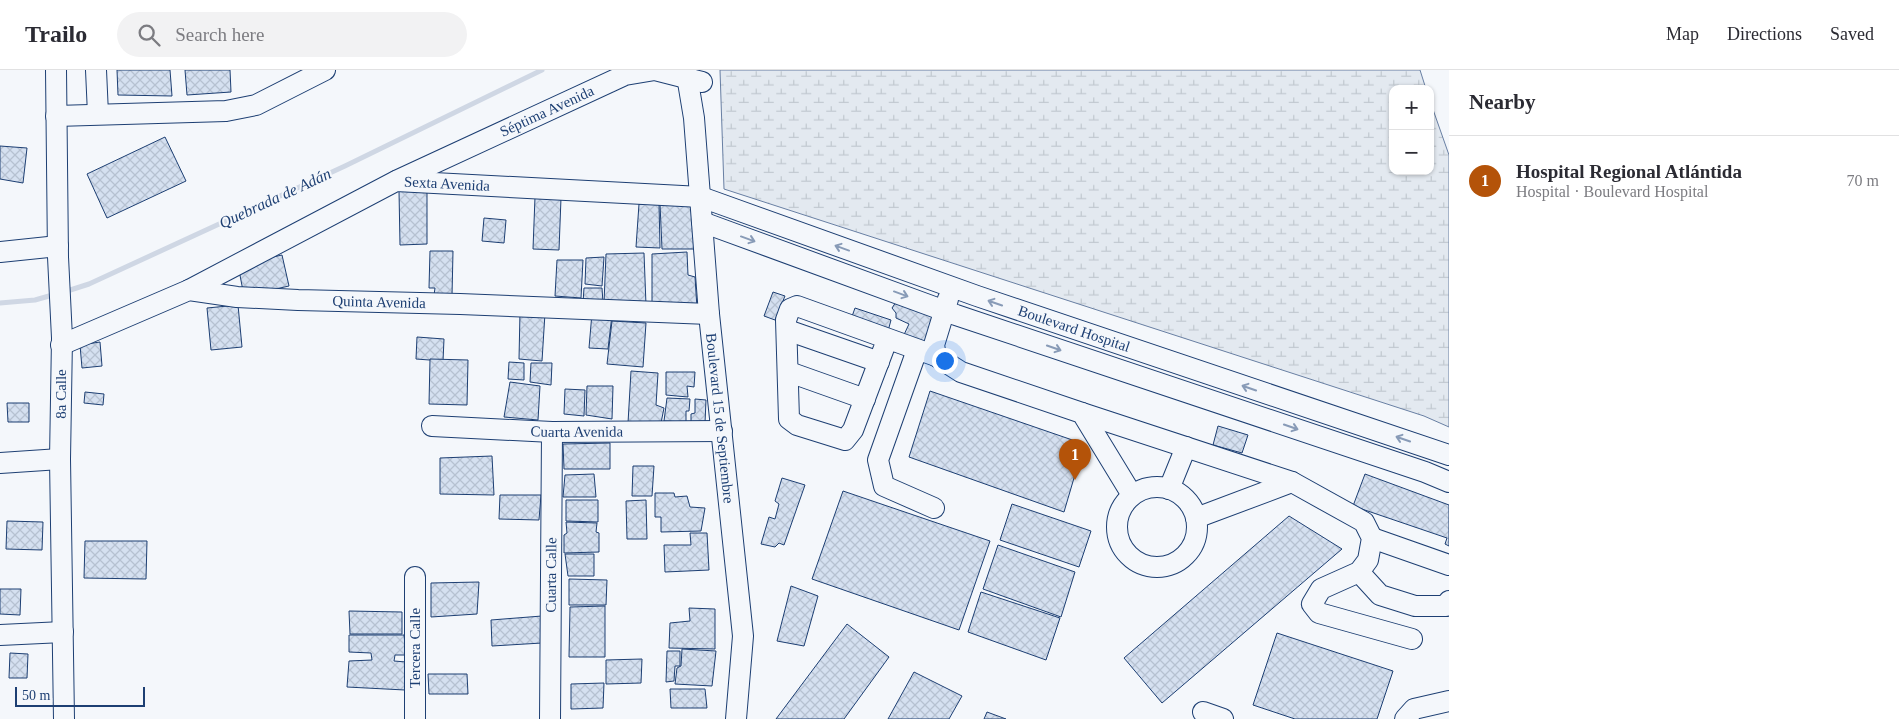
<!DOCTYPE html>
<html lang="en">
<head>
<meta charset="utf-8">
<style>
  body { margin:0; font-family:"Times New Roman",serif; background:#f2f2f3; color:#2b2b33 }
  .controls { position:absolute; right:15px; top:15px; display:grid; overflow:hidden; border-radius:10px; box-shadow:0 1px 4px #0004 }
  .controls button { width:45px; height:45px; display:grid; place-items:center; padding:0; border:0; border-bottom:1px solid #e1e1e2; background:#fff; color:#2b2b33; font:25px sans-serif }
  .scale { position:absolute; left:15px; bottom:12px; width:130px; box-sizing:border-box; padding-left:5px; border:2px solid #1d3f73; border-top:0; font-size:14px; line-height:18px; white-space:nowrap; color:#1d3f73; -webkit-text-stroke:4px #f4f7fb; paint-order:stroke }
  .you { position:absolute; left:944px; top:290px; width:18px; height:18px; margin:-12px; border:4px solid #fff; border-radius:50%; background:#1a73e8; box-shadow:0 0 0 8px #1a73e833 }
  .badge { display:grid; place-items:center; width:32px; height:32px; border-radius:50%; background:#b45309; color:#fff; font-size:16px; font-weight:700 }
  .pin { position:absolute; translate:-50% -41px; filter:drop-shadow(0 1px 2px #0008) }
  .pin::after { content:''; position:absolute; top:26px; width:18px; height:15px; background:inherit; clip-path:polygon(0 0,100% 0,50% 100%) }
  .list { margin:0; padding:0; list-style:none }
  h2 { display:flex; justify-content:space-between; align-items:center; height:65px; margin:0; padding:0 20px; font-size:21px }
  h2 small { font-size:16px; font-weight:400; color:#7c7c81 }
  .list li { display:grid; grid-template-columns:32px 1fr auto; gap:15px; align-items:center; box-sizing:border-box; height:90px; padding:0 20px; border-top:1px solid #e1e1e2 }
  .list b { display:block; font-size:19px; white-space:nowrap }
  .list p { margin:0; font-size:16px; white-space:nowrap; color:#7c7c81 }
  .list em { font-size:16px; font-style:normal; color:#7c7c81 }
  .icon { flex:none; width:28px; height:28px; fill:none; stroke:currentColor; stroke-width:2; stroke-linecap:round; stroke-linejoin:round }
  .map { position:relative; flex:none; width:1449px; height:649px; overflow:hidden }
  header { display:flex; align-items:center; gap:30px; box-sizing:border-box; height:70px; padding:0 25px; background:#fff; border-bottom:1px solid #e1e1e2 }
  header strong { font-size:24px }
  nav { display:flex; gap:28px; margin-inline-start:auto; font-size:18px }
  .search { width:350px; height:45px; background:#f2f2f3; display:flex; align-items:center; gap:12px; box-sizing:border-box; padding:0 18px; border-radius:28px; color:#7c7c81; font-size:19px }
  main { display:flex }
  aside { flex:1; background:#fff }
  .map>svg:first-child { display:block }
  .wetland { fill:url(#wetland-marsh); stroke:#687fa3 }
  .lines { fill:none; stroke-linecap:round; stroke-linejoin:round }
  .stream { stroke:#cfd7e4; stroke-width:5 }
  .building { fill:url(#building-cross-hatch); stroke:#1d3f73 }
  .minor-casing { stroke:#1d3f73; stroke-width:22 }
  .minor { stroke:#f4f7fb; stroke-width:20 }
  .oneway { stroke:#889bb7 }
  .labels { text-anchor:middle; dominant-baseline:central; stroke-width:4; stroke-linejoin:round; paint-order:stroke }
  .street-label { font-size:15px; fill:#1d3f73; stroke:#f4f7fb }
  .water-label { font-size:16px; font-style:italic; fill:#1d3f73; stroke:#f4f7fb }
</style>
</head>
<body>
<header>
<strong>Trailo</strong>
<div class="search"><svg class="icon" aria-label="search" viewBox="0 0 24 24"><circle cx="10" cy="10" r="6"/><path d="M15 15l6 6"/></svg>Search here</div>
<nav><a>Map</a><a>Directions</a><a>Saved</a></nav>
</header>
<main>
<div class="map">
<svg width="1449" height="649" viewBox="0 0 1449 649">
  <defs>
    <pattern id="wetland-marsh" width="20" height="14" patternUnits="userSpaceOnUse" patternTransform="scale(1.25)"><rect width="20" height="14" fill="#e3e9f0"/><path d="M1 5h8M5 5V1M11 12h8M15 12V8" fill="none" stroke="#c2c9d1"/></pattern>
    <pattern id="building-cross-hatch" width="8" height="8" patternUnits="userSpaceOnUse" patternTransform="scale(1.25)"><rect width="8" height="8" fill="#d5e0f0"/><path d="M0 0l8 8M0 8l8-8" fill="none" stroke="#b6c1d1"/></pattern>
  </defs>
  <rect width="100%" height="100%" fill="#f4f7fb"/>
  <polygon class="wetland" points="720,0 1420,0 1426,19 1393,19 1393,101 1430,101 1430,31 1449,85 1449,357 1424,346 724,119"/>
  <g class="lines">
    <g class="stream">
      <polyline points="64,222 89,214 345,96 542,0"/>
      <polyline points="0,233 35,230 56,224"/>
    </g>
  </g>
  <g class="building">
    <polygon points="117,0 170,0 172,26 118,25"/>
    <polygon points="185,0 230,0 231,22 187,25"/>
    <polygon points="165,67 186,111 107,148 87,104"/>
    <polygon points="0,76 27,78 23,113 0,109"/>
    <polygon points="427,120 427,174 400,175 399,121"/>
    <polygon points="535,127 561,128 559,180 533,179"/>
    <polygon points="691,132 696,179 662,179 660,134"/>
    <polygon points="659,133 660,178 636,177 639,134"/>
    <polygon points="484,148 506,150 504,173 482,171"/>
    <polygon points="430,181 453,181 452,226 434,225 435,218 429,218"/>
    <polygon points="687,182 688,205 695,207 697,238 652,236 652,184"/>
    <polygon points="644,183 646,235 604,233 606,184"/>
    <polygon points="282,185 289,216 244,226 238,195"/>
    <polygon points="604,187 602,216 585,214 586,188"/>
    <polygon points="557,190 583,190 581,228 555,226"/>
    <polygon points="584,218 602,218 603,233 583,233"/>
    <polygon points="773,222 785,226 775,250 764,246"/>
    <polygon points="896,232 933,246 927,278 902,269 909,254 896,248 896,243 892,238"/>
    <polygon points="238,235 242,277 211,280 207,238"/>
    <polygon points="855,238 891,250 887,265 850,252"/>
    <polygon points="520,242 545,243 542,291 519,289"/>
    <polygon points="592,243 612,245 608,279 589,278"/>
    <polygon points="612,251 646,253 643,297 607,294"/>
    <polygon points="417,267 444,269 443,291 416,289"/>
    <polygon points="100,272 102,296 82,298 80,275"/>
    <polygon points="430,289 468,290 467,335 429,334"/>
    <polygon points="509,292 524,293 524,310 508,309"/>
    <polygon points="531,293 552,293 551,315 530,312"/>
    <polygon points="631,301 658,303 656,335 664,338 661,353 628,353"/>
    <polygon points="666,302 695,302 694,317 687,316 688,327 666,325"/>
    <polygon points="510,312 540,316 538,350 504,347"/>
    <polygon points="587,316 613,316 612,349 586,345"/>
    <polygon points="565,319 585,320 584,346 564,344"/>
    <polygon points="930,321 1084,374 1064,442 909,387"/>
    <polygon points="85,322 104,324 103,335 84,333"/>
    <polygon points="667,328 690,329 689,341 686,341 686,352 664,351"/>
    <polygon points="695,329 706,330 705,353 691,354 691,344 695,343"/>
    <polygon points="7,333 29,333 29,352 8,352"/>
    <polygon points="1218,356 1248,365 1242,383 1213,375"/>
    <polygon points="610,373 610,399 564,399 563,374"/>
    <polygon points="492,386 494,425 440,424 440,388"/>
    <polygon points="633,396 654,396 652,426 632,426"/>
    <polygon points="594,404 596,427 563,427 565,405"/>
    <polygon points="1365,404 1449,435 1449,476 1445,474 1447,468 1353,436"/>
    <polygon points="782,408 805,415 784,475 779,473 775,477 761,474 769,447 775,449 779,434 775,431"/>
    <polygon points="843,421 990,471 959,560 812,509"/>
    <polygon points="655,423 674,423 675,427 687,426 690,437 705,438 701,461 661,462 661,447 655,447"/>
    <polygon points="500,425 541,425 539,450 499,449"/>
    <polygon points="566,430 598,430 598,452 566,451"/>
    <polygon points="646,430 647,469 627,469 626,431"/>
    <polygon points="1012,434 1091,461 1079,497 1000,470"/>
    <polygon points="1289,446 1342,479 1162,633 1124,588"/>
    <polygon points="7,451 43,452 42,480 6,479"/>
    <polygon points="566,452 597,453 596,462 599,463 599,482 564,483 564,465 567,463"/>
    <polygon points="690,463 707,463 709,500 665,502 664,475 691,475"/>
    <polygon points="85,471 147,471 146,509 84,508"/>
    <polygon points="998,475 1075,502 1061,547 983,519"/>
    <polygon points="565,484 594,484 594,506 568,506"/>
    <polygon points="569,509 607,510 606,535 569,535"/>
    <polygon points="479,512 477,544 431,547 431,513"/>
    <polygon points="791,516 818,526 804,576 777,571"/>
    <polygon points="0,519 21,519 20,545 0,544"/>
    <polygon points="981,522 1060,548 1046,590 968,562"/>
    <polygon points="605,536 605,587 569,587 570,537"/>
    <polygon points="689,538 715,539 715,579 669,578 670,553 690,551"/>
    <polygon points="349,541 402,542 402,564 350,564"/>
    <polygon points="542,546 542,573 492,576 491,550"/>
    <polygon points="847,554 889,587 844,649 776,649"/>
    <polygon points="1277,563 1393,601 1377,649 1295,649 1253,635"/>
    <polygon points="349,565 404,565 406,585 395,585 394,591 406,592 405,620 347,617 349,591 372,590 371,583 349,582"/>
    <polygon points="682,579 716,581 712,616 675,614 677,598 681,596"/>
    <polygon points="667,581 680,581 680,596 675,596 674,611 666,612"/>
    <polygon points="10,583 28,584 27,608 9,608"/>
    <polygon points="642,589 641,613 606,614 606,590"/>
    <polygon points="914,602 962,626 949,649 888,649"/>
    <polygon points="428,604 467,604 468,624 429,624"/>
    <polygon points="604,613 603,638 571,639 571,614"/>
    <polygon points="670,619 705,619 707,638 671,638"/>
    <polygon points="987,642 1006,649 984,649"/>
  </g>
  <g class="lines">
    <defs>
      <g id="minor">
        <polyline points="56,0 58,187 62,268 60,389 64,649"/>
        <polyline points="96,0 98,44"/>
        <path id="s1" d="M686 0 694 48 709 244 743 566 736 649"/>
        <polyline points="56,46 226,41 256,35 325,0"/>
        <path id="s2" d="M398 110 625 5 655 0 702 12"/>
        <polyline points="702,152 956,245 1425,402 1449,412"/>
        <polyline points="0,182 58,176"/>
        <path id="s3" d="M189 220 396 111 701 127 977 226 1449 385"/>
        <polyline points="948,229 934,275 936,286 961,302 1082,343 1132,425"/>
        <polyline points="787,260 879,292"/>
        <polyline points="887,270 853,360 845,370 797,355 789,349 786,250 790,239 797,236 936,286"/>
        <path id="s4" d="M61 275 189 220 237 227 298 230 460 234 709 244"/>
        <polyline points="917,280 878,390 884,416 934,438"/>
        <polyline points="789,302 865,329"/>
        <polyline points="1082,343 1292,412 1364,452 1372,468 1368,490 1359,502 1321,519 1312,534 1319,543 1412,569"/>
        <path id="s5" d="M432 356 552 362 722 361"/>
        <polyline points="0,393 60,389"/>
        <circle cx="1157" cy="457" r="40"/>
        <polyline points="1169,419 1186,377"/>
        <polyline points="1196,448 1292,412"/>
        <polyline points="1372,468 1449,495"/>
        <polyline points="1359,502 1380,525 1415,536 1446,536 1449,531"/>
        <polyline points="415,507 415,649"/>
        <polyline points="0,565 63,562"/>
        <polyline points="1203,642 1223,649"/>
        <path id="s6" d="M550 649 552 362"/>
        <polyline points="1405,649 1414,639 1449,631"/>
      </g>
    </defs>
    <use href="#minor" class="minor-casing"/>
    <use href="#minor" class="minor"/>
  </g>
  <defs><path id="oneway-shaft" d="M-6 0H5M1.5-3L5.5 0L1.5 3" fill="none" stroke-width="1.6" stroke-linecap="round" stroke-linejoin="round" transform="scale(1.25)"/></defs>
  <g class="oneway">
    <use href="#oneway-shaft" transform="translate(748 169) rotate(20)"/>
    <use href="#oneway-shaft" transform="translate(842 178) rotate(-160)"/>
    <use href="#oneway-shaft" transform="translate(901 224) rotate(20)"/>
    <use href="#oneway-shaft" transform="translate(995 233) rotate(-161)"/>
    <use href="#oneway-shaft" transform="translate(1054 278) rotate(19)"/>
    <use href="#oneway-shaft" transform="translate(1249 318) rotate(-161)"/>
    <use href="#oneway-shaft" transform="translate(1291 357) rotate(19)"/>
    <use href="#oneway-shaft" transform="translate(1403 369) rotate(-161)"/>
  </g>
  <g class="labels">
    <g class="street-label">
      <text stroke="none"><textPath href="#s2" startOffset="164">Séptima Avenida</textPath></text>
      <text stroke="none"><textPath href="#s3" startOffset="285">Sexta Avenida</textPath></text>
      <text stroke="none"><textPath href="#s4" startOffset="330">Quinta Avenida</textPath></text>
      <text stroke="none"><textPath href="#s3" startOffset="935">Boulevard Hospital</textPath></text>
      <text transform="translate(61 324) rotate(-90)">8a Calle</text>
      <text stroke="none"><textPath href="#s1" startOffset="350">Boulevard 15 de Septiembre</textPath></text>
      <text stroke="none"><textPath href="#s5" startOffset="145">Cuarta Avenida</textPath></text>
      <text stroke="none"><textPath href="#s6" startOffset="144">Cuarta Calle</textPath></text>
      <text transform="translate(415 578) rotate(-90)">Tercera Calle</text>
    </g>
    <g class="water-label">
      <text transform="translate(275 128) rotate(-25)">Quebrada de Adán</text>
    </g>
  </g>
</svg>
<div class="controls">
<button>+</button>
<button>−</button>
</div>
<div class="scale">50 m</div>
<div class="you"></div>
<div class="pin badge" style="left:1075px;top:410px">1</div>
</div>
<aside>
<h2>Nearby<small></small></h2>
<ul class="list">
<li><span class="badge">1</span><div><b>Hospital Regional Atlántida</b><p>Hospital · Boulevard Hospital</p></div><em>70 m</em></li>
</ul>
</aside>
</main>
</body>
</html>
